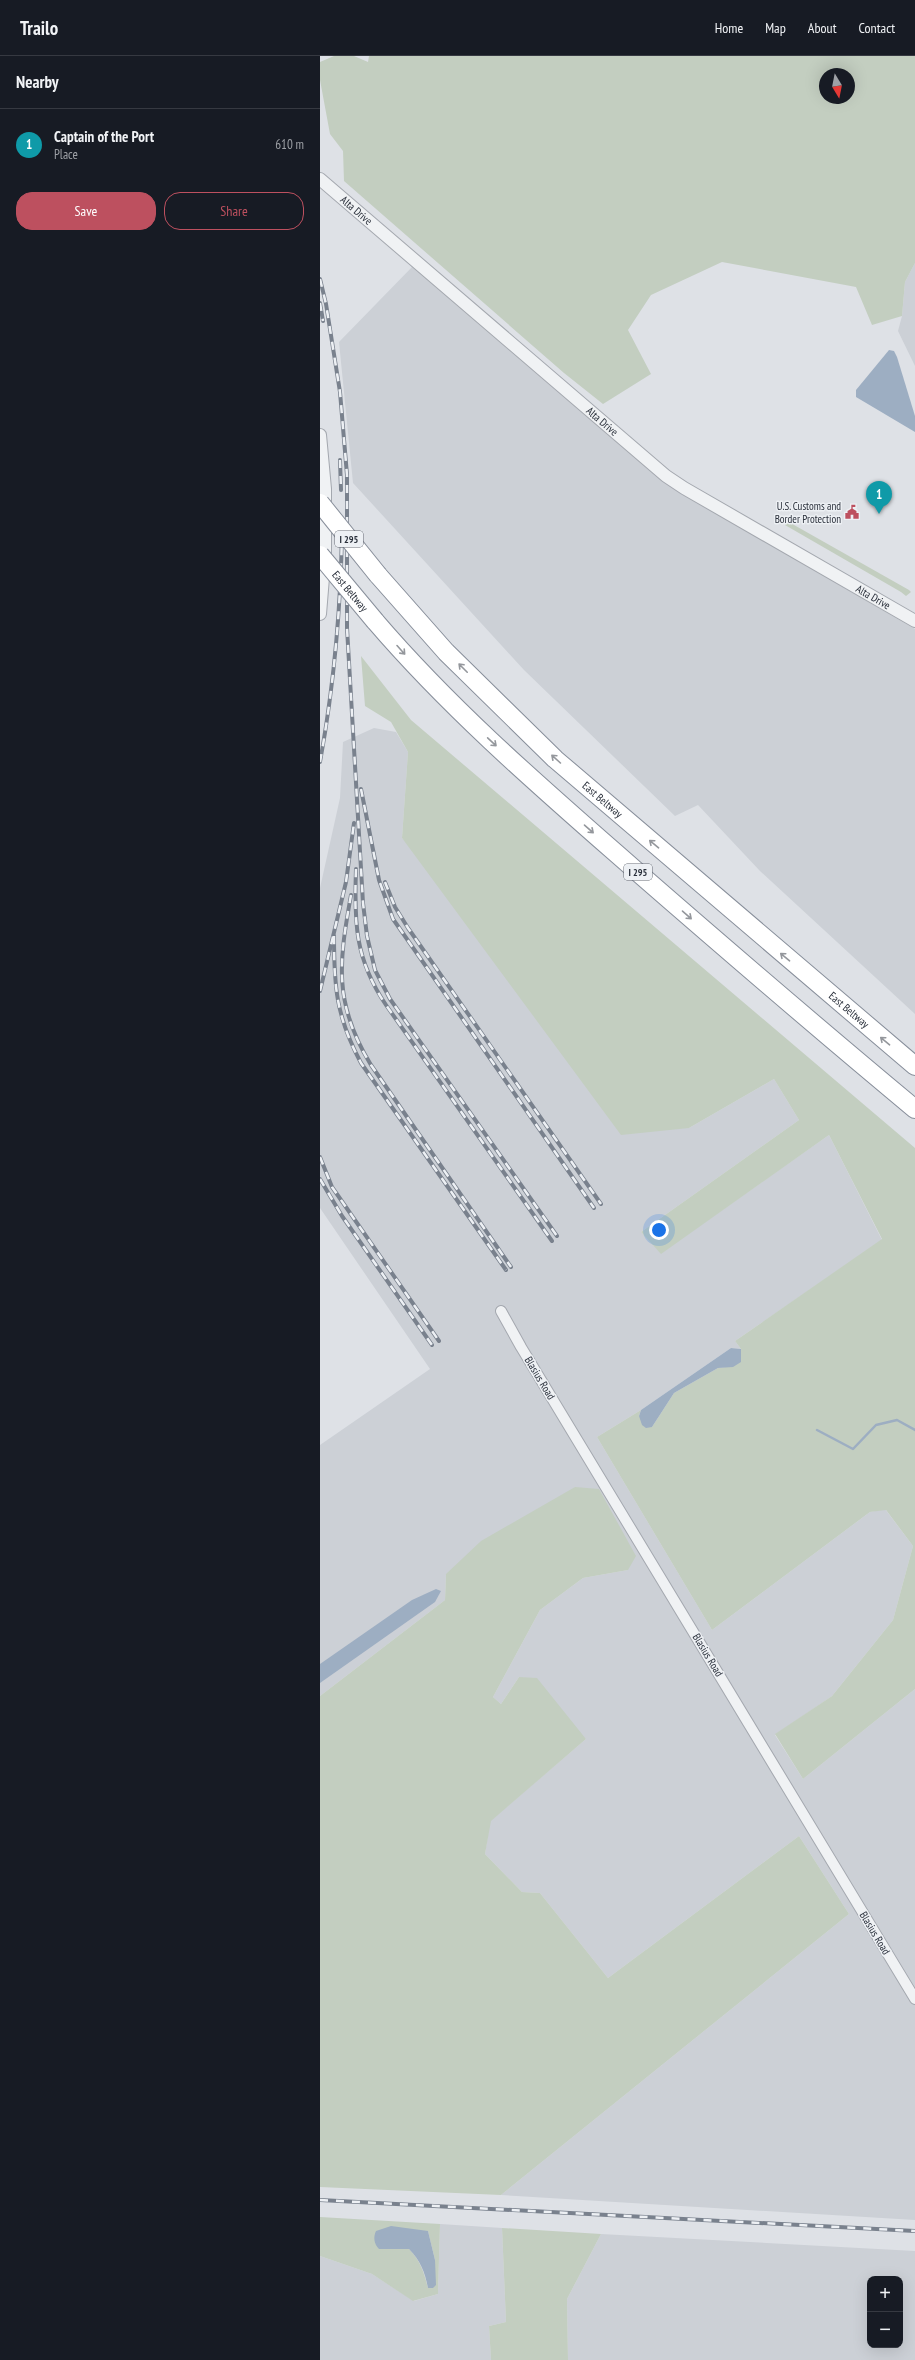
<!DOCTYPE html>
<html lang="en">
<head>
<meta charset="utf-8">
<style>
  body { margin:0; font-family:"PT Sans Narrow",sans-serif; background:#242831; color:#f1f3f6 }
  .controls { position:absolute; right:12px; bottom:12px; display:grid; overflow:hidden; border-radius:8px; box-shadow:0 4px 16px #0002 }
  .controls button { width:36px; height:36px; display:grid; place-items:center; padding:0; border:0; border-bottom:1px solid #363941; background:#171b24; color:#f1f3f6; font:20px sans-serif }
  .compass { position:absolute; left:499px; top:12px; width:36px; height:36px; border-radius:50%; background:#171b24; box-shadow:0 4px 16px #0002; rotate:170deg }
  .you { position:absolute; left:339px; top:1174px; width:14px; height:14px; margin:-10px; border:3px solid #fff; border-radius:50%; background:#1a73e8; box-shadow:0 0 0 6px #1a73e833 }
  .badge { display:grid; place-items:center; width:26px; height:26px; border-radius:50%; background:#bd505f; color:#fff; font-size:13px; font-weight:700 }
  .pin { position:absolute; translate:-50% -33px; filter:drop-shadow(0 1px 2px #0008) }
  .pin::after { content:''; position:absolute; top:21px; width:14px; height:12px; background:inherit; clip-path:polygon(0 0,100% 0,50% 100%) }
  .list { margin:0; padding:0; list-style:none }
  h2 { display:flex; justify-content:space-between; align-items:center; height:52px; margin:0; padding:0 16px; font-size:17px }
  h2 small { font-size:13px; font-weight:400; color:#9ea1a6 }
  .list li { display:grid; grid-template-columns:26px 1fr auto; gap:12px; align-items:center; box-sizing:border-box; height:72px; padding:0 16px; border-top:1px solid #363941 }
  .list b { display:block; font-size:15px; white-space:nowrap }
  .list p { margin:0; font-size:13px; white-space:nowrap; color:#9ea1a6 }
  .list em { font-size:13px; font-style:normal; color:#9ea1a6 }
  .actions { display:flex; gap:8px; padding:12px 16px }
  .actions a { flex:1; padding:9px 0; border:1px solid #bd505f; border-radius:16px; text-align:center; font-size:14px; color:#bd505f }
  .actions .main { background:#bd505f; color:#fff }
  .map { position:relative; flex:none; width:595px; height:2304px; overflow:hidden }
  header { display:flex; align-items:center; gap:24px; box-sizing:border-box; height:56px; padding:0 20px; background:#171b24; border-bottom:1px solid #363941 }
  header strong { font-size:19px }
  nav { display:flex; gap:22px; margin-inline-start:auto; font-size:14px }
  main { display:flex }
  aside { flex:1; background:#171b24 }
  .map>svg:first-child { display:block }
  .built { fill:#ccd0d6; fill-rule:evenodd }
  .green { fill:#c3cec0; fill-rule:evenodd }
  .water { fill:#9daec2 }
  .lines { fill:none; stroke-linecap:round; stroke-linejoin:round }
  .stream { stroke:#9daec2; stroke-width:2.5 }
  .minor-casing { stroke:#a4a8af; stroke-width:12 }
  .tertiary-casing { stroke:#a4a8af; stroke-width:14 }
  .motorway-casing { stroke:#878e9a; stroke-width:20 }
  .minor { stroke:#f0f2f4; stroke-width:10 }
  .tertiary { stroke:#f0f2f4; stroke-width:12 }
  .motorway { stroke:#fff; stroke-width:18 }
  .rail-casing { stroke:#79818d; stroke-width:4 }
  .rail { stroke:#edf0f4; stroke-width:2.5; stroke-dasharray:8; stroke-linecap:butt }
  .motorway-bridge-casing { stroke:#878e9a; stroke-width:20; stroke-linecap:butt }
  .motorway-bridge { stroke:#fff; stroke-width:18 }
  .oneway { stroke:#94979c }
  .labels { text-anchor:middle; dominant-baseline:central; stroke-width:3; stroke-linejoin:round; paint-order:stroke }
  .shield { fill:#edf0f4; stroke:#646972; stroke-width:1 }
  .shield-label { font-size:10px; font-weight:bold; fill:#292f3a }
  .street-label { font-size:11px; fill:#292f3a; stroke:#edf0f4 }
  .poi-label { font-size:11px; fill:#292f3a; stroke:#edf0f4; text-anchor:end }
</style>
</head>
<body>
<header>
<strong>Trailo</strong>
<nav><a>Home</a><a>Map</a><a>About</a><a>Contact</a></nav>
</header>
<main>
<aside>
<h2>Nearby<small></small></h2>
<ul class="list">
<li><span class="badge" style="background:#0f9aa8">1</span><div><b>Captain of the Port</b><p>Place</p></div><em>610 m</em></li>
</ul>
<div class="actions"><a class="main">Save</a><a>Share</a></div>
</aside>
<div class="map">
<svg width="595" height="2304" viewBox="0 0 595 2304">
  <rect width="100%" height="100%" fill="#dee1e6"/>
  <g class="built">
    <polygon points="595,207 595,310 578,275 582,260 585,226"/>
    <polygon points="93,210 335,418 361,437 595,573 595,958 440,815 378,749 355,760 204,614 33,427 19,286"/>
    <polygon points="54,672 76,676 88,696 82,782 369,1072 454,1023 479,1064 321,1176 341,1197 509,1079 562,1184 415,1285 421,1293 411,1292 321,1354 277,1381 392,1574 550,1456 565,1453 593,1490 573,1564 512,1640 455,1679 483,1723 595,1633 595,2164 181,2139 529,1858 479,1780 288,1922 220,1837 202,1836 165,1798 170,1765 266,1683 199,1621 181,1648 173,1641 220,1554 263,1522 308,1514 126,1518 125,1544 0,1640 0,1389 110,1313 0,1152 0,832 20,742 23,686"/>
    <polygon points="120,2168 182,2172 186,2266 169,2270 171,2304 0,2304 0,2200 52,2218 94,2245 118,2238"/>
    <path d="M281 2178 595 2195V2304H248L247 2243ZM550 2223H580V2289H550Z"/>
  </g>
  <g class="green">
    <path d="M14 0H34L48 6 49 0H595V207L585 226 582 260 552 269 536 231 402 206 331 239 308 274 331 318 283 348 244 317 24 125 23 95 10 78 0 24V6ZM505 18H529V42H505Z"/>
    <polygon points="467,465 589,534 591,536 586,540 581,536 465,469"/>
    <polygon points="41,600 91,664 595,1092 595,1633 483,1723 455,1678 512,1640 573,1564 593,1490 566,1454 550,1456 392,1574 277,1381 321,1354 319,1360 332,1371 354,1337 398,1312 413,1310 421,1293 415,1285 562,1183 509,1079 341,1198 321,1176 479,1064 454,1023 369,1072 301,1079 82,782 88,696 71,666 45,650"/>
    <polygon points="255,1431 279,1433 316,1500 308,1514 263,1522 220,1554 173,1641 181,1648 199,1621 217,1622 266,1683 171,1765 165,1798 202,1836 220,1837 288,1922 479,1780 529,1858 181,2139 0,2131 0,1640 125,1544 126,1518 161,1485"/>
    <path d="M0 2161 120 2168 118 2238 93 2245 52 2218 0 2200ZM108 2175 115 2204 108 2232C104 2216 100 2204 89 2193Z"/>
    <polygon points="182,2172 281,2178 247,2243 248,2304 171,2304 169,2270 186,2266"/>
  </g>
  <g class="water">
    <polygon points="569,294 574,295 577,301 595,360 595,376 536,341 536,334"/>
    <polygon points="411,1292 421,1293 421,1306 413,1311 398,1312 354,1337 332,1371 326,1372 322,1369 319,1360 321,1354"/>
    <polygon points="116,1533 121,1535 115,1546 0,1627 0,1608 92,1544"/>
    <path d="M71 2170 108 2175 115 2204 116 2229 113 2232H108C105 2216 100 2204 89 2193H59C54 2188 53 2181 56 2175Z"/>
  </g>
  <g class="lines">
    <polyline class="stream" points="497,1374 533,1393 556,1369 577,1364 595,1374"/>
    <defs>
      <polyline id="minor" points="181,1255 201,1291 595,1943"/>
      <g id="tertiary">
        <path id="s1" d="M0 123 346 420 364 432 595 565"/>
        <polyline points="0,379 5,433 5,497 0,558"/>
      </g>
      <g id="motorway">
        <path id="s2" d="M58 519 126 596 235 703 595 1010"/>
        <path d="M55 565C133 656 224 734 314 813 407 894 500 974 595 1053"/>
      </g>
    </defs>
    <use href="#minor" class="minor-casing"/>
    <use href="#tertiary" class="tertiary-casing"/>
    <use href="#motorway" class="motorway-casing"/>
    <use href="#minor" class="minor"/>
    <use href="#tertiary" class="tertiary"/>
    <use href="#motorway" class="motorway"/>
    <defs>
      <g id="rail">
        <polyline points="0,223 6,248 20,336 27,419 27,572 43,847 47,880 55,914 70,943 237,1180"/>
        <polyline points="0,247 3,265"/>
        <polyline points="20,404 21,434"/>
        <path d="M0 706C14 629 21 551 22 472"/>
        <polyline points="41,733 59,824 73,863 274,1152"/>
        <path d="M36 813C34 867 35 903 66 949L232 1185"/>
        <polyline points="65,826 75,851 88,872 281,1148"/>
        <path d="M31 839C19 906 13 947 51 1009L191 1211"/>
        <path d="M14 880C14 931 16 960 41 1007L186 1214"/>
        <polyline points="0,935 26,826 34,767"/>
        <polyline points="0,1101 12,1131 119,1285"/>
        <polyline points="0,1123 22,1160 112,1289"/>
        <polyline points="0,2144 595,2175"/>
      </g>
    </defs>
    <use href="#rail" class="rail-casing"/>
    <use href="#rail" class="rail"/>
    <defs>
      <g id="motorway-bridge">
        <polyline points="0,447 58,519"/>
        <path id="s3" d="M0 499 55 565"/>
      </g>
    </defs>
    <use href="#motorway-bridge" class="motorway-bridge-casing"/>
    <use href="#motorway-bridge" class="motorway-bridge"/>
  </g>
  <defs><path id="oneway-shaft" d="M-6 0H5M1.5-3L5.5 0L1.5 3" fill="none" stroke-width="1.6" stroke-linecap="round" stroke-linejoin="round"/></defs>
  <g class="oneway">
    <use href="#oneway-shaft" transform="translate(81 594) rotate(48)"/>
    <use href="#oneway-shaft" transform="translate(143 612) rotate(-135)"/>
    <use href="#oneway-shaft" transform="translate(172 686) rotate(43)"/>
    <use href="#oneway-shaft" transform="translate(236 703) rotate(-138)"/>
    <use href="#oneway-shaft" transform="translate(269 773) rotate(41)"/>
    <use href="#oneway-shaft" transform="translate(334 788) rotate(-140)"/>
    <use href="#oneway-shaft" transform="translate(367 859) rotate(41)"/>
    <use href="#oneway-shaft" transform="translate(465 901) rotate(-140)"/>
    <use href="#oneway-shaft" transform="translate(565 985) rotate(-140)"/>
  </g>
  <defs>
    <symbol id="civic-bare" viewBox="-9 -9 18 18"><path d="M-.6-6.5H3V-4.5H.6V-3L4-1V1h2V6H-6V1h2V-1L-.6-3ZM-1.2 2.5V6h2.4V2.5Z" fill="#bd505f" stroke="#edf0f4" stroke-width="2.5" paint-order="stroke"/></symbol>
  </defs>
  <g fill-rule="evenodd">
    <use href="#civic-bare" x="522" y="446" width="20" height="20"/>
  </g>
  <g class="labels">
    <g class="shield">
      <rect x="15" y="475" width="28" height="16" rx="3"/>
      <rect x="304" y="808" width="28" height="16" rx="3"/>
    </g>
    <g class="shield-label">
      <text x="29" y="483">I 295</text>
      <text x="318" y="816">I 295</text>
    </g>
    <g class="street-label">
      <text stroke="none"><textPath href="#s1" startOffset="48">Alta Drive</textPath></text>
      <text stroke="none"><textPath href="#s1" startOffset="372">Alta Drive</textPath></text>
      <text stroke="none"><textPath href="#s3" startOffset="47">East Beltway</textPath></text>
      <text stroke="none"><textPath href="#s1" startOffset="696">Alta Drive</textPath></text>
      <text stroke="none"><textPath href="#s2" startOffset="318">East Beltway</textPath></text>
      <text stroke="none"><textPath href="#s2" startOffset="642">East Beltway</textPath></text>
      <text transform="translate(220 1322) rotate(59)">Blasius Road</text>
      <text transform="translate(388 1599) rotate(59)">Blasius Road</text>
      <text transform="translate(555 1877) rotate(59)">Blasius Road</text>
    </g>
    <g class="poi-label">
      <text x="521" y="450">U.S. Customs and<tspan x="521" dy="13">Border Protection</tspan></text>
    </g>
  </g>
</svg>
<div class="controls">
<button>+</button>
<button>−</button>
</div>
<svg class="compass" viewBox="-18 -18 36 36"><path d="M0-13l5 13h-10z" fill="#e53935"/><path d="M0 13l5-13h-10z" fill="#9ea1a6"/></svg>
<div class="you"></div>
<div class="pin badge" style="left:559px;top:458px;background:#0f9aa8">1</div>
</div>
</main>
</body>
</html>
